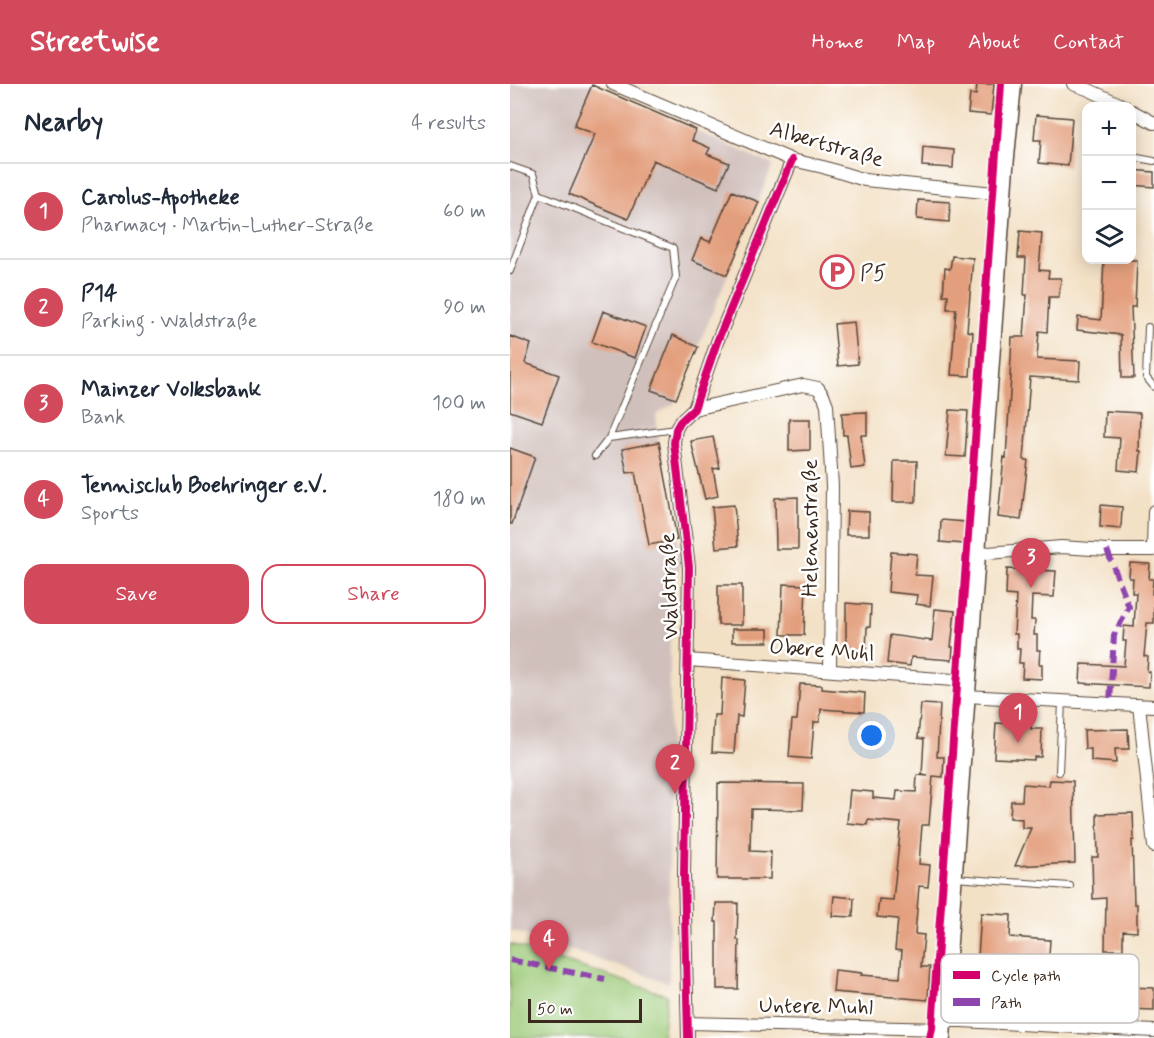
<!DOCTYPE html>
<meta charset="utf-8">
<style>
body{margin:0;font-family:Mynerve,sans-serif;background:#f2f2f3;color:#1f2937}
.controls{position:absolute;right:18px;top:18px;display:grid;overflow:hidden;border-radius:12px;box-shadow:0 3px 15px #0003}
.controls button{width:54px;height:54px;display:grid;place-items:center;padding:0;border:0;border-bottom:2px solid #e0e1e3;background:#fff;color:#1f2937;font:30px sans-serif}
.scale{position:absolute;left:18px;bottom:15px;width:114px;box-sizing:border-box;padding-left:6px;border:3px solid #3b2a1e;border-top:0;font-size:16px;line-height:21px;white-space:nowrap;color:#3b2a1e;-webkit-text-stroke:4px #fff;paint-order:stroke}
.you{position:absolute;left:362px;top:652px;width:21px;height:21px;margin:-15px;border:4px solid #fff;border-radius:50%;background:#1a73e8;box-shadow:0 0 0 9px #1a73e833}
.badge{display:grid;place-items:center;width:39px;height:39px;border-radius:50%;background:#d1495b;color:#fff;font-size:20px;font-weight:700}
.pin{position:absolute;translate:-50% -50px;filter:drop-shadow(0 2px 3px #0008)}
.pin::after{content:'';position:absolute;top:32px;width:21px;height:18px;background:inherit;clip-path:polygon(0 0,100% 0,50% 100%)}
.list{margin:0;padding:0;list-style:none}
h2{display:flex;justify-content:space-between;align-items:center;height:78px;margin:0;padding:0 24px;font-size:26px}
h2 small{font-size:20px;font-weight:400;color:#747a83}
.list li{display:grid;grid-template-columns:39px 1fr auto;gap:18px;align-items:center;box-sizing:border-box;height:96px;padding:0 24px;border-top:2px solid #e0e1e3}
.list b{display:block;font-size:22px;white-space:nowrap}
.list p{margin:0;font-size:20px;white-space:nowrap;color:#747a83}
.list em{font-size:20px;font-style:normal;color:#747a83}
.actions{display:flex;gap:12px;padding:18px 24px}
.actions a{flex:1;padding:14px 0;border:2px solid #d1495b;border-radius:18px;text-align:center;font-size:21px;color:#d1495b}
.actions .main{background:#d1495b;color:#fff}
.icon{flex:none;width:33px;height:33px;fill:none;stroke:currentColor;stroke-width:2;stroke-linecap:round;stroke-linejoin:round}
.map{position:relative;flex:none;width:644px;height:954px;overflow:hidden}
header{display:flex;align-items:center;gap:36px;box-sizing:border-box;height:84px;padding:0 30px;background:#d1495b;color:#fff}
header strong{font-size:28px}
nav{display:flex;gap:33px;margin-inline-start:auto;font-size:21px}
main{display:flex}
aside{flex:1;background:#fff}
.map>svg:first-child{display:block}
.industrial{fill:#d0c0bc}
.green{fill:#9cca78;stroke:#6c7a4b;stroke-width:1.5}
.building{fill:#e39f7d}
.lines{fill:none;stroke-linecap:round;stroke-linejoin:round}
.lane-casing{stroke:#574537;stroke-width:8}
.street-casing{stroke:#574537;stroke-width:14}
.secondary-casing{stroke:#574537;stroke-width:19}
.lane{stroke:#fff;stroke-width:6}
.street{stroke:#fff;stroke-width:12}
.secondary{stroke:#fff;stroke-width:16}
.quiet{stroke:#8e44ad;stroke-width:6;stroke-dasharray:12 6;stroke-linecap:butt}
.cycleway-casing{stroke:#fff;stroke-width:11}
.cycleway{stroke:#d6006c;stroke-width:8}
.labels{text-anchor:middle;stroke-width:5;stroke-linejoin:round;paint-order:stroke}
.street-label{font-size:22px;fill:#3b2a1e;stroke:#fff}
.poi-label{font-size:22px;fill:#3b2a1e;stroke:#fff;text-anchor:start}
.key{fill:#fff;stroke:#c4bfbc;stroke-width:1.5}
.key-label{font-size:16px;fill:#3b2a1e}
</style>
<header>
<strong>Streetwise</strong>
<nav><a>Home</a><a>Map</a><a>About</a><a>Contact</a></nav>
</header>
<main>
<aside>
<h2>Nearby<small>4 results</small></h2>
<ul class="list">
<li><span class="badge">1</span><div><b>Carolus-Apotheke</b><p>Pharmacy · Martin-Luther-Straße</p></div><em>60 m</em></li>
<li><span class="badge">2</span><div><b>P14</b><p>Parking · Waldstraße</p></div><em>90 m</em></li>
<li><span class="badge">3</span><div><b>Mainzer Volksbank</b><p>Bank</p></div><em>100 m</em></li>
<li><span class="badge">4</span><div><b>Tennisclub Boehringer e.V.</b><p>Sports</p></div><em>180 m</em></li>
</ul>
<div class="actions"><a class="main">Save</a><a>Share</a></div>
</aside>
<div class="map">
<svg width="644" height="954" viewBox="0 0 644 954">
<rect width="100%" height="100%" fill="#fff"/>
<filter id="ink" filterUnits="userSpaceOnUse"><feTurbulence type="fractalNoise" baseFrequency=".0167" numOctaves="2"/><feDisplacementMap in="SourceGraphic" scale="12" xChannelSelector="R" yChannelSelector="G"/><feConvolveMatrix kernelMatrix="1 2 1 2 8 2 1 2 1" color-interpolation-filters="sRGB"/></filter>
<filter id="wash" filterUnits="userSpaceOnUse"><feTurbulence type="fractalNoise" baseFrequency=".008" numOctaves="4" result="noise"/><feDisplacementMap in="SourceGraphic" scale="24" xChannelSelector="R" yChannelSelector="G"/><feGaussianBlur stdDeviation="1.35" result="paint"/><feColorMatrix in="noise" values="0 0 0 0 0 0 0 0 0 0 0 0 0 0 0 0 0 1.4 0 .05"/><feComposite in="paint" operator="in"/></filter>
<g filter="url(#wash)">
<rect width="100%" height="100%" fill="#f3e1c6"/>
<!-- industrial -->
<path class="industrial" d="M0,0H81L263,81L165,319L146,331L149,358L168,456L170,482L160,519L159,899L0,846Z"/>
<!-- green -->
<path class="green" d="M0,860L157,911L152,954H0Z"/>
<g id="blocks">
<!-- building -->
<path class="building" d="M467,0H484L481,31L458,29L460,10L466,11Z
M82,1L186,46L182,56L200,64L197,70L219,79L208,104L143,76L118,135L59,110L85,50L64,42Z
M526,31L562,34L558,82L529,79L531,56H524Z
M413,63L444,66L443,84L412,82Z
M621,86L644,88V103L621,101Z
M222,107L249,118L217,191L182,176L191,154L200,158Z
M408,116L440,118L439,138L407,135Z
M510,147L532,149L529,186L539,187L538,194H551L549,213H539L537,248L529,247L527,275L570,277L569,296L520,293L514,376H518L511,436L488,433L494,373L496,374L501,292H500L502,253H514L517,211H514L516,174H508Z
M442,172L463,174L457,247L463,248L460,292L441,291L446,225H437L438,211H433L435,184L440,185Z
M594,176H627L625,223H621L624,294H612L611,251L567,246L568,233L591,236Z
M93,227L136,243L125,274L82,258Z
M344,238L348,280L328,282L324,240Z
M163,251L188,263L166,315L141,306Z
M0,252L21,260L15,279L49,291L32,338L0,327Z
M440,326L458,327L455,373L436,372Z
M595,327L630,329L629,367H631L629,388L608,386L610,354L594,353Z
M357,328V351H351L355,383L341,385L337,351H333L332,329Z
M279,335H300V366L279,367Z
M203,353L210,384L203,385L208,412L195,415L181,357Z
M149,358L167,456L139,461L125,388L117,389L112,365Z
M0,364L25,373L2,440H0Z
M384,377H407L406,418H383Z
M288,413V465H266L265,414Z
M224,421L228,462L206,464L202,423Z
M591,421L612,423L611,445L590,443Z
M337,427L359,428V451H336Z
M431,436L456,438L454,460L430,458Z
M381,468L407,470L405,491L423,492L420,522L406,520L407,511L378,508Z
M620,479L640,480L639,495H643L642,510H644V539H637L634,572L638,573L637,587L640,588L639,603L570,599L571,580L614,582L616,557H613L614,542L624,543L626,509H622L623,494H619Z
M497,485L546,487L544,513L522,512L521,536H525L524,551H527V566H530L529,580H532V595L512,594L513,579H509L510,565H507V550H504L506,512L496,511Z
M273,500L296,501L294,551H271Z
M208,501H232V541H208Z
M336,519L361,521L360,543H357L356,570L336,569Z
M425,525L445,527L441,563H443L442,576L401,573L400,582L377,579L380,551L422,557Z
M222,545H258V558H222Z
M212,594L235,596L232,633L227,632L224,669L202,668L204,631H210Z
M290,600L312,601V605L355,609L354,628L311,625L310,638H304L301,675L279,673L282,636H287Z
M411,620L430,621L427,673H434L433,693L423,692L419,741H412L409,780L420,781L418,803L409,802L405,850L414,851L411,883H420L418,916L323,908L325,886L352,889L351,891L390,894L392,867L385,866L388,835L367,833L369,815L383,816L391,739L358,736L357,741L337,739L340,706L363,708V714L386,716L387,707L406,708L407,691L418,692L412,691L414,655L408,654Z
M486,639L521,641V645H532L531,673H524V676L484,674Z
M618,645L619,665H605L606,679L581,677V665H575L574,646Z
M540,696L563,697L565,779L505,782L521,744H512V735L500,734L501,717H512L513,700L539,702Z
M208,699L294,700L293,726L241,725L240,767L261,768L260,795H207Z
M623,729L624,756H622L624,820H627V848L613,847V866H595L596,814L583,815L582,773H588L587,730Z
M324,812L344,814L343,833L322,832Z
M206,819H228L227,856H229L228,905H207V838H205Z
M471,829L501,831L500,853L540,856L537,900L560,902V900L576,901V899L591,900V902L644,904V926L590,924V922H552L465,916Z"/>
</g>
</g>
<g filter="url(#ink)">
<use href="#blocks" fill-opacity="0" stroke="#574537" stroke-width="1.5"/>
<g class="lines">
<defs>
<path id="lane" d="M622,73L644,77
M0,82L23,90L29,110L163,164L166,193L99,354L85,372
M0,187L29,110
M638,243L636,293L644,303
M99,354L166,345
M549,688L552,618
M444,794L560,802"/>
<path id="street" d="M103,0L282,76L313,83L355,96L494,110
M563,0L577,5L614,22
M622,27L644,39
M184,325L293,301L308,304L314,313L317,321L322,402L320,586
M643,466L644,427
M467,467L478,469L551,463L597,466H644
M178,576L443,596
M456,612L644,622
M629,621L644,762
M433,937H451L644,947
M178,939L433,945
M178,954L174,790L179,483L164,359L166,345L170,338L184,325L207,258L282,76"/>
<path id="secondary" d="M432,954L495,83L503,0"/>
</defs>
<!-- lane casing -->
<use href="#lane" class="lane-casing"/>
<!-- street casing -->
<use href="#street" class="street-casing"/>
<!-- secondary casing -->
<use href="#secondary" class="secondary-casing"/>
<!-- lane -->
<use href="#lane" class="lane"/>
<!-- street -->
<use href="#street" class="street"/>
<!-- secondary -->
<use href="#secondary" class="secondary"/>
<!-- quiet -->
<path class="quiet" d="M597,466L619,523L604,551L600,619
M0,876L95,895"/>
<defs>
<path id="cycleway" d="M178,954L174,790L179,483L164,359L166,345L170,338L184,325L207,258L282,76
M420,954L422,944L491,0"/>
</defs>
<!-- cycleway casing -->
<use href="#cycleway" class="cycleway-casing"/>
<!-- cycleway -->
<use href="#cycleway" class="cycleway"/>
</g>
</g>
<!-- icons -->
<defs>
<symbol id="parking-ring" viewBox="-11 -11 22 22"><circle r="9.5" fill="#fff" stroke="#d1495b" stroke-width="1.5"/><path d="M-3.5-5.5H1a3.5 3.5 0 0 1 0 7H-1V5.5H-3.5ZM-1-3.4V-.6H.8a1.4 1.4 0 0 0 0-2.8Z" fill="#d1495b"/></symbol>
</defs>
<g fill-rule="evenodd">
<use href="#parking-ring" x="308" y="169" width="38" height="38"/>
</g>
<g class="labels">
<!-- street labels -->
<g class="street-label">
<text transform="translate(317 59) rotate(16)" y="8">Albertstraße</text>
<text transform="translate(299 444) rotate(-90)" y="8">Helenenstraße</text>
<text transform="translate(158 502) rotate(-92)" y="8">Waldstraße</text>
<text transform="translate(312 565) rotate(4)" y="8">Obere Muhl</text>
<text transform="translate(306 921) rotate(1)" y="8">Untere Muhl</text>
</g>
<!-- poi labels -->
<g class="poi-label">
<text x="350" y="196">P5</text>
</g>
</g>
<!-- legend -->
<rect x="431" y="870" width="198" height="69" rx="9" class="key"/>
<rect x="443" y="887" width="27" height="8" fill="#d6006c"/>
<rect x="443" y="914" width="27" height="8" fill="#8e44ad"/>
<g class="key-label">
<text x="481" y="897">Cycle path</text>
<text x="481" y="924">Path</text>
</g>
</svg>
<div class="controls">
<button>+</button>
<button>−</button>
<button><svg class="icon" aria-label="layers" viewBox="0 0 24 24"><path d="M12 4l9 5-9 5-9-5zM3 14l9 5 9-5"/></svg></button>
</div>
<div class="scale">50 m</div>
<div class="you"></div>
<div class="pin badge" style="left:508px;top:659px">1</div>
<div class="pin badge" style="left:165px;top:710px">2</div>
<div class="pin badge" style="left:521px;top:504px">3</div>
<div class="pin badge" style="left:39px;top:886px">4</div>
</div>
</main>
